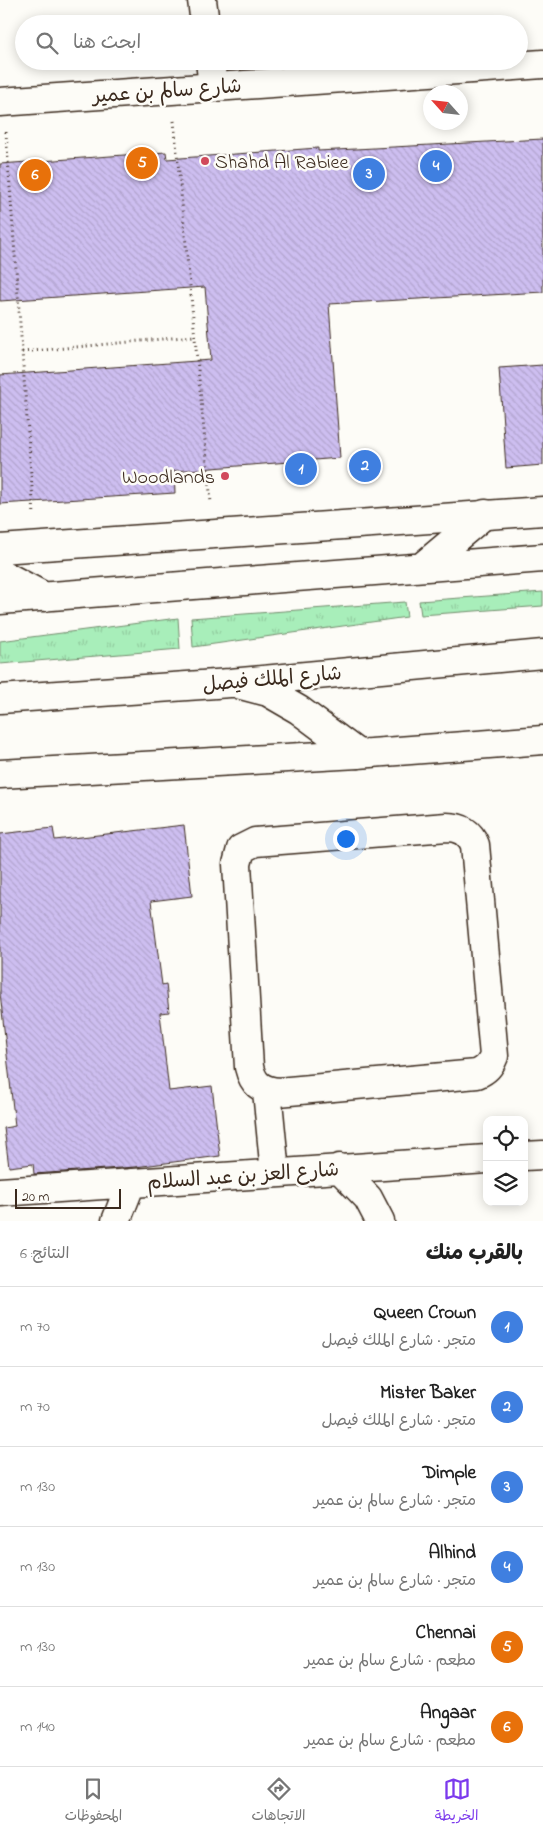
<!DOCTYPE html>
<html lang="ar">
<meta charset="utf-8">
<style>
body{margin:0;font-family:"Indie Flower","Playpen Sans Arabic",sans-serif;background:#f6f6f6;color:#222;direction:rtl}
.controls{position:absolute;right:15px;bottom:15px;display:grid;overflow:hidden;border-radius:10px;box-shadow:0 2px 12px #0003}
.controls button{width:45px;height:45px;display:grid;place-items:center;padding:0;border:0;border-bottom:1px solid #e0e0e0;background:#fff;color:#222;font:25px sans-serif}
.compass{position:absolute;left:423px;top:85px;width:45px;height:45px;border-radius:50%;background:#fff;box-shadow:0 2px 12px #0003;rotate:297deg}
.scale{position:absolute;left:15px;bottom:12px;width:106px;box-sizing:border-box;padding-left:5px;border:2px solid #3b2a1e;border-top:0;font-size:14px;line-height:18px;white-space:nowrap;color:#3b2a1e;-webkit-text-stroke:4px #fdfcf7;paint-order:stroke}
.you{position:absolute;left:345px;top:838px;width:18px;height:18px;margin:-12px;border:4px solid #fff;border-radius:50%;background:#1a73e8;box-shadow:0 0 0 8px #1a73e833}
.badge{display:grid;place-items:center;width:32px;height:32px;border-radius:50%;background:#7c3aed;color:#fff;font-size:16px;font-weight:700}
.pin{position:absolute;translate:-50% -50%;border:2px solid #fff;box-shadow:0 1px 5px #0006}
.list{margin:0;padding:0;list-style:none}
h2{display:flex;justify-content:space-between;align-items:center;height:65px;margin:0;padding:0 20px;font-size:21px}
h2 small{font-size:16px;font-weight:400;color:#767676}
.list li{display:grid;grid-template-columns:32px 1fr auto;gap:15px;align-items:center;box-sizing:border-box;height:80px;padding:0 20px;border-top:1px solid #e0e0e0}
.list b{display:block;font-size:19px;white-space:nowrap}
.list p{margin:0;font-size:16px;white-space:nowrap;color:#767676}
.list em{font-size:16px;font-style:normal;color:#767676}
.icon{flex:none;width:28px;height:28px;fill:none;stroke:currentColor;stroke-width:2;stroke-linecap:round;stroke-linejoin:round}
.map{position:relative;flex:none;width:543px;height:1221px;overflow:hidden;direction:ltr}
.search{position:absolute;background:#fff;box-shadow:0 2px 12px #0003;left:15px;right:15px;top:15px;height:55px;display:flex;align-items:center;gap:12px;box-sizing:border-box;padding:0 18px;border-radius:28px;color:#767676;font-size:19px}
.sheet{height:545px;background:#fff}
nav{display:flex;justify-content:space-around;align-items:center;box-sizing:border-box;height:70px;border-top:1px solid #e0e0e0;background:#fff;font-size:14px;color:#767676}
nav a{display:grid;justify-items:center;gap:2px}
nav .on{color:#7c3aed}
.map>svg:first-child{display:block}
.grass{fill:url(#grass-tufts);stroke:#728c6c}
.building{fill:url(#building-back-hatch);stroke:#3b2a1e}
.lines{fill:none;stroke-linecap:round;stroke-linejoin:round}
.minor-casing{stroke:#3b2a1e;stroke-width:31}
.major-casing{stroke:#3b2a1e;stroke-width:31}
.path{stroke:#3b2a1e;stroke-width:3;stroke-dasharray:1 4;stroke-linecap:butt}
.minor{stroke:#fdfcf7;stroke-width:28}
.major{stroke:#fdfcf7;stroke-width:28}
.poi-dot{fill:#d1495b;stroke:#fdfcf7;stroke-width:2}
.labels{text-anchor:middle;stroke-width:5;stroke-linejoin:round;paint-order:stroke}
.street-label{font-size:20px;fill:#3b2a1e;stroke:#fdfcf7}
.poi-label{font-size:20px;fill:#3b2a1e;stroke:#fdfcf7;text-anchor:start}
</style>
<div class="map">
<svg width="543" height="1221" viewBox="0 0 543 1221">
<defs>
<pattern id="grass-tufts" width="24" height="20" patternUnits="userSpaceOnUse" patternTransform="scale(1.25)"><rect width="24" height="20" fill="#a8eeba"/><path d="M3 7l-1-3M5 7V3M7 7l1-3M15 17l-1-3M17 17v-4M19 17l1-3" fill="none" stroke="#92cc9f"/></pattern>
<pattern id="building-back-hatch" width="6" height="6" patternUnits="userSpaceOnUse" patternTransform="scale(1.25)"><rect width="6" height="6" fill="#cdbef0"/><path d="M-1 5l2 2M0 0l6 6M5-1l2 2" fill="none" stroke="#b1a3cd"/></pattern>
</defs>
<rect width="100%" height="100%" fill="#fdfcf7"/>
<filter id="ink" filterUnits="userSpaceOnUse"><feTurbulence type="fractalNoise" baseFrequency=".02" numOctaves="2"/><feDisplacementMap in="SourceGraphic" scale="10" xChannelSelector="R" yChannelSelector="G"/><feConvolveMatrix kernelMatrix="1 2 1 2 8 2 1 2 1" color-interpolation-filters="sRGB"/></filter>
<g filter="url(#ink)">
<!-- grass -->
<path class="grass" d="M543,592V606L421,615L419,601Z
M405,602L407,617L193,647L191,618Z
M178,618L180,649L0,664V641Z"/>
<!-- building -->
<path class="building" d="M543,139V292L329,304L340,458L174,471L175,493L0,504V375L211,360L205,287L0,301V164L166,152L167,159L318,148V151Z
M543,365V465L506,468L499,368Z
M184,825L192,896L151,901L162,985L166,984L169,1012L160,1013L169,1091L212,1086L220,1156L135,1167L34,1174L33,1164L9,1167L4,1128L15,1126L0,993V834L53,828L55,840Z"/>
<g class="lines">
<defs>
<path id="minor" d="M202,0L205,24
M210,61L213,87
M0,102L543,64
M0,549L543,511
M0,774L358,754L543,740
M447,827C460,827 470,832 475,845L494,1056C490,1066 486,1070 477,1074L278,1092C261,1090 253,1084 249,1067L237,864L241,849L255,842Z
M267,1091L275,1173
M524,1156L543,1155
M339,1168L368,1198L380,1221
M0,1192L487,1159
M116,1221L131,1183"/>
<path id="major" d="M423,566L485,514
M0,573L45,597
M0,600L543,558
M241,685L268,692L299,710L358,754
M0,699L230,683L543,654"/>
</defs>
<!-- minor casing -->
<use href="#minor" class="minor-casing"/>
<!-- major casing -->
<use href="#major" class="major-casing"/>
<!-- path -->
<path class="path" d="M174,121L211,503
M6,132L34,515
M22,352L194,336"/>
<!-- minor -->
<use href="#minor" class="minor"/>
<!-- major -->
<use href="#major" class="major"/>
</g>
</g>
<!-- markers -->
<g class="poi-dot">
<circle cx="205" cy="161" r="5"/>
<circle cx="225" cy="476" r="5"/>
</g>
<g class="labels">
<!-- street labels -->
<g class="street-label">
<text transform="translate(167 90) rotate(-4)" y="7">شارع سالم بن عمير</text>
<text transform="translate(272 678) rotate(-5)" y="7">شارع الملك فيصل</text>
<text transform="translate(243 1175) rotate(-4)" y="7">شارع العز بن عبد السلام</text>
</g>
<!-- poi labels -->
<g class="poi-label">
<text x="215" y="168">Shahd Al Rabiee</text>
<text x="215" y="483" text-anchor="end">Woodlands</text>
</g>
</g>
</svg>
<div class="controls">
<button><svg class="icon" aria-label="locate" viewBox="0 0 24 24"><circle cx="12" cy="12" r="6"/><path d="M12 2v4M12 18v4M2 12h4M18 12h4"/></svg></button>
<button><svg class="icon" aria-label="layers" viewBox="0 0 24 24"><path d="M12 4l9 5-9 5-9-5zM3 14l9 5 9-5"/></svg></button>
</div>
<svg class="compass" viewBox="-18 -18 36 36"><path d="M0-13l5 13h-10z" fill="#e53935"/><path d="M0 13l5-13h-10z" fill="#767676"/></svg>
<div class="scale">20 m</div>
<div class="you"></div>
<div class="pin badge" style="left:301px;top:469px;background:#3f7fe0">1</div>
<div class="pin badge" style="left:365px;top:466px;background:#3f7fe0">2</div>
<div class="pin badge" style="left:369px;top:174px;background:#3f7fe0">3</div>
<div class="pin badge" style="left:436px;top:166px;background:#3f7fe0">4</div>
<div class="pin badge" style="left:142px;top:163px;background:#e8710a">5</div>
<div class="pin badge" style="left:35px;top:175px;background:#e8710a">6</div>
<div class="search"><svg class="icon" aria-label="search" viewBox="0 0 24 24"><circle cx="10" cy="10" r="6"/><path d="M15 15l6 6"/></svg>ابحث هنا</div>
</div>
<section class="sheet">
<h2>بالقرب منك<small>النتائج: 6</small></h2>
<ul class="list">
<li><span class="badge" style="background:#3f7fe0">1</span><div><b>Queen Crown</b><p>متجر · شارع الملك فيصل</p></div><em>70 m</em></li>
<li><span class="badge" style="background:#3f7fe0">2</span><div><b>Mister Baker</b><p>متجر · شارع الملك فيصل</p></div><em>70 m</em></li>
<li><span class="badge" style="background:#3f7fe0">3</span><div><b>Dimple</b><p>متجر · شارع سالم بن عمير</p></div><em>130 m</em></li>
<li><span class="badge" style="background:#3f7fe0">4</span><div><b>Alhind</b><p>متجر · شارع سالم بن عمير</p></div><em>130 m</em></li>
<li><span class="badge" style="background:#e8710a">5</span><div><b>Chennai</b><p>مطعم · شارع سالم بن عمير</p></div><em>130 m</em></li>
<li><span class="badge" style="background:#e8710a">6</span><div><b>Angaar</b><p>مطعم · شارع سالم بن عمير</p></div><em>140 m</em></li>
</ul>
</section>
<nav>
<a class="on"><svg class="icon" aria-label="map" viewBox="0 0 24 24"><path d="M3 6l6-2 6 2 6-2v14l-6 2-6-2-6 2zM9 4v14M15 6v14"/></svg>الخريطة</a>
<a><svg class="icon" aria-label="directions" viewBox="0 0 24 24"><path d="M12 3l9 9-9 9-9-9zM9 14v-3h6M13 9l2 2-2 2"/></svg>الاتجاهات</a>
<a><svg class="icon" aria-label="saved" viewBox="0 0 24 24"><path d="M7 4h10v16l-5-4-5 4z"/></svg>المحفوظات</a>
</nav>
